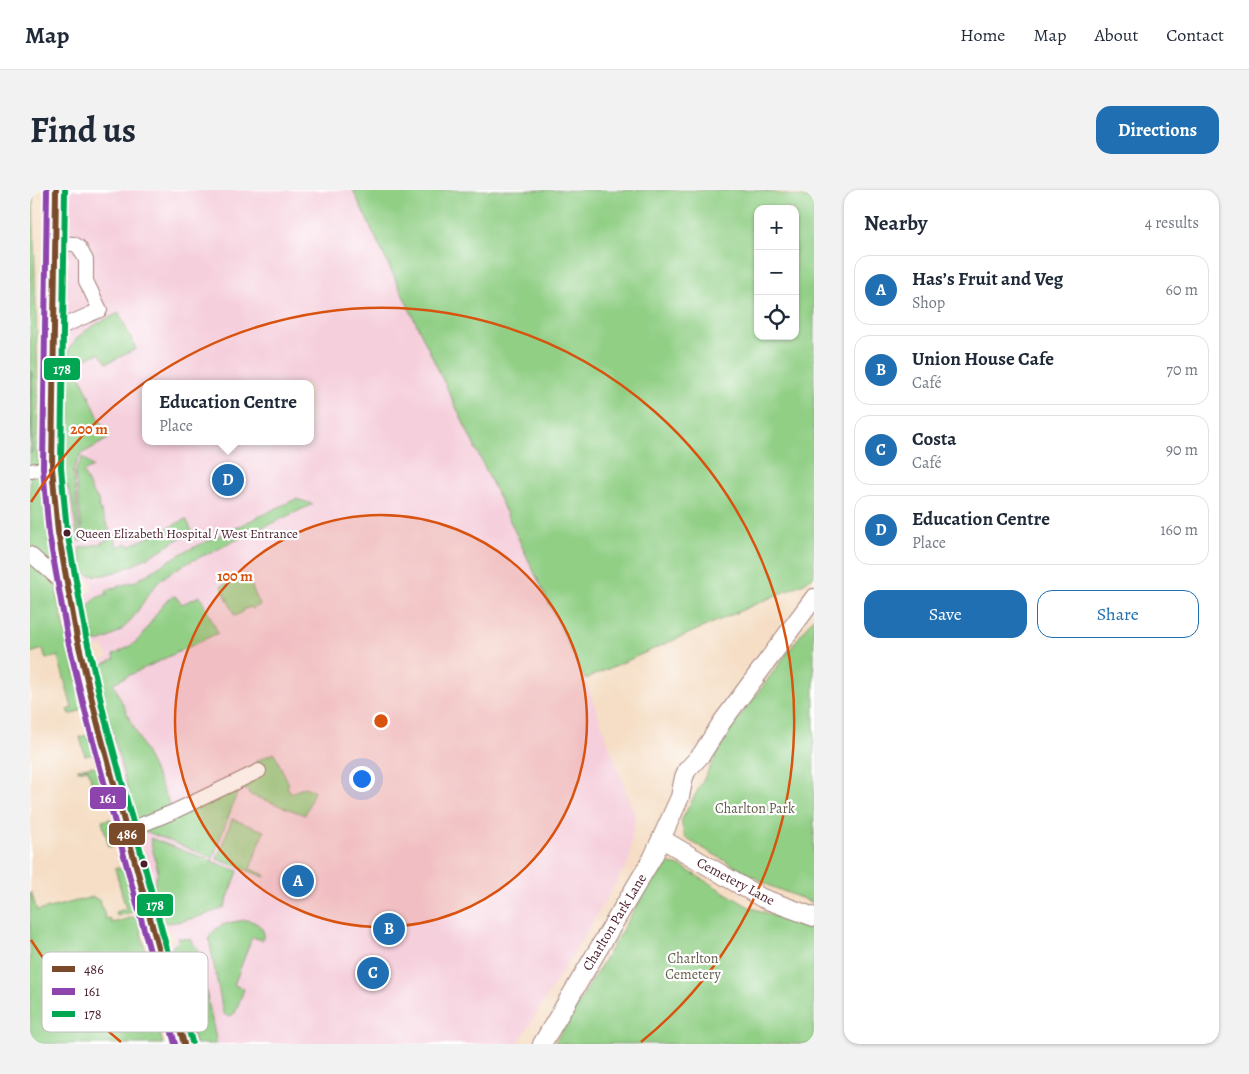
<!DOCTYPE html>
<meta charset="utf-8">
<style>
body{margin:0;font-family:Alegreya,serif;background:#f2f2f3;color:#1f2937}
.controls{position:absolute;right:15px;top:15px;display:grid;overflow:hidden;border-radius:10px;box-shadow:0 1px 4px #0004}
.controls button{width:45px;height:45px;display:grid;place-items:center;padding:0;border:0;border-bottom:1px solid #e0e1e3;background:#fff;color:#1f2937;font:25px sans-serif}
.you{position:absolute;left:331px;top:588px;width:18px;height:18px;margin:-12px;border:4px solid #fff;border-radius:50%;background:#1a73e8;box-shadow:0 0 0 8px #1a73e833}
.badge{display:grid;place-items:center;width:32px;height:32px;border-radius:50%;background:#1f6fb2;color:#fff;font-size:16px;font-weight:700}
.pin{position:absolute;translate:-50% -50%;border:2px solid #fff;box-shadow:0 1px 5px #0006}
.popup{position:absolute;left:112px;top:190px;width:172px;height:65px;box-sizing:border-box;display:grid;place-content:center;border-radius:10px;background:#fff;filter:drop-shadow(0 1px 4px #0005);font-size:16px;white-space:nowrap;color:#747a83}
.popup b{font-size:19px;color:#1f2937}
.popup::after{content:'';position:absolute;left:50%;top:100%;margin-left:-10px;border:10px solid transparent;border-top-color:#fff}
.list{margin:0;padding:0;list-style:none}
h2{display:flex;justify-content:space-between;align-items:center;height:65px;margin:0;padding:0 20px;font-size:21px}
h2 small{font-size:16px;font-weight:400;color:#747a83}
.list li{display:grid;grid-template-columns:32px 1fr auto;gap:15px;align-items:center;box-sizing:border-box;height:70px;margin:0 10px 10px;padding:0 10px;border:1px solid #e0e1e3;border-radius:15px}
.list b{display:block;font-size:19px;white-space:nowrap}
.list p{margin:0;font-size:16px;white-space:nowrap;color:#747a83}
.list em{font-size:16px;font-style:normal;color:#747a83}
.actions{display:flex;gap:10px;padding:15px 20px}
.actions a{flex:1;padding:11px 0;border:1px solid #1f6fb2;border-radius:15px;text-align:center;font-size:18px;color:#1f6fb2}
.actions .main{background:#1f6fb2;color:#fff}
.icon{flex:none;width:28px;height:28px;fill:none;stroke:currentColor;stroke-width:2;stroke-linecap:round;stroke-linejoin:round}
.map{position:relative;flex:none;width:784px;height:854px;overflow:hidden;border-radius:15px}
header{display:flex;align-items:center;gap:30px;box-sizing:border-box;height:70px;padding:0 25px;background:#fff;border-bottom:1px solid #e0e1e3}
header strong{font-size:24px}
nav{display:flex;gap:28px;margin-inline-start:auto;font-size:18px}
.intro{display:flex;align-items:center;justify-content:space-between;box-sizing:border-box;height:120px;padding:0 30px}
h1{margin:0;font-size:35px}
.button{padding:12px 22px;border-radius:15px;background:#1f6fb2;color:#fff;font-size:18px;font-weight:700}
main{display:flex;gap:30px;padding:0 30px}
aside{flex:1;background:#fff;border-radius:15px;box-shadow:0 1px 4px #0004}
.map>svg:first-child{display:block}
.built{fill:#f5cfdc;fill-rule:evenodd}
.green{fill:#91cf85;stroke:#6e7758;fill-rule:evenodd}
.forest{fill:#74b272;stroke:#5f684e}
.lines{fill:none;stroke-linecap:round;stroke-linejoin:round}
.minor-casing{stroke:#a07e78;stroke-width:16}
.tertiary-casing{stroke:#a07e78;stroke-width:20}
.minor{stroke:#fff;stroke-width:14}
.tertiary{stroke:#fff;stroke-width:18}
.bus-1-casing{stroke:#fff;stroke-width:10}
.bus-2-casing{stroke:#fff;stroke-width:10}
.bus-3-casing{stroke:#fff;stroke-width:10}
.bus-1{stroke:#7a4b2a;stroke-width:6}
.bus-2{stroke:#8e44ad;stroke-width:6}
.bus-3{stroke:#00a651;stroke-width:6}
.ring{fill:none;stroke:#d8530f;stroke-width:2.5}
.bus-dot{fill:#4a1f2b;stroke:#fff;stroke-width:2}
.labels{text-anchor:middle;stroke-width:4.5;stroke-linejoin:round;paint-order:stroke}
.bus-label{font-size:13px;fill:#4a1f2b;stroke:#fff;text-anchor:start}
.park-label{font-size:14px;fill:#635d4a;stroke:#fff}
.street-label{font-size:14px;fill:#4a1f2b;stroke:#fff}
.key{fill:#fff;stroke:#c9bcbf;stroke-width:1}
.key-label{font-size:14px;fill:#4a1f2b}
.centre{fill:#d8530f;stroke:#fff;stroke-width:2.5}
.ring-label{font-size:15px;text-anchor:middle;font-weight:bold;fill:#d8530f;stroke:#fff;stroke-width:4.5;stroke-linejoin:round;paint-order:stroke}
.line-badge{stroke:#fff;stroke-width:2}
.badge-label{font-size:14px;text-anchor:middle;font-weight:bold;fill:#fff}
</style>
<header>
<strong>Map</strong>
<nav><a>Home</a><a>Map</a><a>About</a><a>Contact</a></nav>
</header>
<div class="intro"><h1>Find us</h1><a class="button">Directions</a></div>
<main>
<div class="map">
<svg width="784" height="854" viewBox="0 0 784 854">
<rect width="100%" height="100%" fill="#fff"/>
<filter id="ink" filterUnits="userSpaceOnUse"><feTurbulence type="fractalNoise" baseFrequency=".02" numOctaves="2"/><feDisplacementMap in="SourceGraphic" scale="10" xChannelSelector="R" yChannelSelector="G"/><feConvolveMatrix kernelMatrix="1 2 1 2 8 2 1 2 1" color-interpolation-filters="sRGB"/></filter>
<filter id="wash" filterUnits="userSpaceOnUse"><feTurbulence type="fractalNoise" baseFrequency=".0096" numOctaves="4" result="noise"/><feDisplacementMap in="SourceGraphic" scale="20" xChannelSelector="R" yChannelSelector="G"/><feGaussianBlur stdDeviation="1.12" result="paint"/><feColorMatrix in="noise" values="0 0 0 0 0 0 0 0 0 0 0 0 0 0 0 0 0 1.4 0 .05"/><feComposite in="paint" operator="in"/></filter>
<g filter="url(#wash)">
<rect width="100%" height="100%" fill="#f5dec5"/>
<!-- built -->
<path class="built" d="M36,0H323L555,489L605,626L599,672L488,854H161L136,761L138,756L144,749L140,738L135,737L127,731L121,710V688L114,661L105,647L100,631L62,484L64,475L78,467L73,456L63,458L58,456L54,451L48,417L54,406L62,401L60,390L52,388L43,382L38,372L41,358L35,307L29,290ZM116,194H280V251H116Z"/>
<!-- green -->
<path class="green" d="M0,0H3L8,206L7,263L28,411L53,515L50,520L43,524H39L37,520L42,518L28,466L16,469L13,459L0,463Z
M323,0H727L784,9V386L774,393L555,489ZM728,19H765V146H728Z
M89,123L106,159L77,173L69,163L45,174L78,249L51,264L43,281L51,351H48L41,306L33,287L38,161C48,141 70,132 89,123Z
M53,267L63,277L53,282L64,306H66L70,314L68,315L80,341L69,346L55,350L52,341L45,282Z
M266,309L283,314C251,329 218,344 186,360C168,368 148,376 133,388C109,409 107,436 76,449C69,452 66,453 59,451L52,423L66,408L77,404L76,400L106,391L150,364Z
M156,329L162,341C136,355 82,396 53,383L49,358L69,354L87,345L84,348L88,357L97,353L99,356L123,345V343L131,339L132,341Z
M216,384L230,415L222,419L220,417L213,420V422L205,426L191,396Z
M145,406L152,414L170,406L188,443L83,493L142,619L106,631L66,481L71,475L85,469L83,465C91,461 100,457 107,451C118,441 132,408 145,406Z
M784,427V713L740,696L655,648L651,631L701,539Z
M58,545L62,547L65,562L63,564L55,566L50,547Z
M244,563L259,594L257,596L261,603L275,597L284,601L275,625L218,604L219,601L209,598L183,668L112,640L232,582L226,571Z
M63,576L69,579L77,608L67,612L58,579L48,581V579Z
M80,629L83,631L89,652L88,655L79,657L72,631Z
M202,629L234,641L220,679L235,685V687L187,669Z
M120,648L208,681L194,718C184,722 143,736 135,732C129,728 128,721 126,715C123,703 123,692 128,682Z
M639,674L646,675L652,677L719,717L784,740V854H524L627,682L632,677Z
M85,678H89L95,682L106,721L87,726L86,722L96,719Z
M1,702L7,721L63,707L70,711L76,729L80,728L82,733L107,726L115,759L110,771L133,854H0V703Z
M216,730C224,731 232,735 234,744L232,750L222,747L204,795L214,799L205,823L199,827L194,824L193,822L179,749C184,734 202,732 216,730Z
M148,748L160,749L167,758L187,854H165L141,765L143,756L149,751Z"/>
<!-- forest -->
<path class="forest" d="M0,180L2,182L3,262L0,263Z"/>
</g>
<g filter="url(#ink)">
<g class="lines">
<defs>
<path id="minor" d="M26,0L22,278L28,342L47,448L67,531L154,854
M24,140L70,120L56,91V70L49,57L44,54L25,53
M0,281L22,278
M0,364L26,387L35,385
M96,641L143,622L229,581"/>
<path id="tertiary" d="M632,649L732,708L784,727
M512,854L623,667L650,607L654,587L657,580L671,565L692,532L784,408"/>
</defs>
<!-- minor casing -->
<use href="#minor" class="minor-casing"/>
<!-- tertiary casing -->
<use href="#tertiary" class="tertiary-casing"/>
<!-- minor -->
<use href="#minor" class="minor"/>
<!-- tertiary -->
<use href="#tertiary" class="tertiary"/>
<defs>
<path id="bus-1" d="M26,0L22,278L28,342L47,448L67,531L154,854"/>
<path id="bus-2" d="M17,0L13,278L19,344L38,450L58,533L145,854"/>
<path id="bus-3" d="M35,0L31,278L37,341L56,446L75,529L162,852"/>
</defs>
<!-- bus-1 casing -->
<use href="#bus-1" class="bus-1-casing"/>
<!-- bus-2 casing -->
<use href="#bus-2" class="bus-2-casing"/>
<!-- bus-3 casing -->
<use href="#bus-3" class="bus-3-casing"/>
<!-- bus-1 -->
<use href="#bus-1" class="bus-1"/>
<!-- bus-2 -->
<use href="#bus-2" class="bus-2"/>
<!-- bus-3 -->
<use href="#bus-3" class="bus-3"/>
</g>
</g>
<!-- distance rings -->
<circle cx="351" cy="531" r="206" fill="#d8530f" fill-opacity=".12"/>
<g class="ring">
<circle cx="351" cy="531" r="206"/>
<path d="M91 852A413 413 0 0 1 1 750M1 312A413 413 0 1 1 611 852"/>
</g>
<!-- markers -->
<g class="bus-dot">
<circle cx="37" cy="343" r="4.5"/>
<circle cx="114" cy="674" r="4.5"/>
</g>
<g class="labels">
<!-- bus labels -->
<g class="bus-label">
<text x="46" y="348">Queen Elizabeth Hospital / West Entrance</text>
</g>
<!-- park labels -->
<g class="park-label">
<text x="725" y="623">Charlton Park</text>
<text x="663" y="773">Charlton<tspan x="663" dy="16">Cemetery</tspan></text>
</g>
<!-- street labels -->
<g class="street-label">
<text transform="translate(706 691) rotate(28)" y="5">Cemetery Lane</text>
<text transform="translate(584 732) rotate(-59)" y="5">Charlton Park Lane</text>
</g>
</g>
<!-- legend -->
<rect x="12" y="762" width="166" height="80" rx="8" class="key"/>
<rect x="22" y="776" width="23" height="6" fill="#7a4b2a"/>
<rect x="22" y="798" width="23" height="7" fill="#8e44ad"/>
<rect x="22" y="821" width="23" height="6" fill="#00a651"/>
<g class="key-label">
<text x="54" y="784">486</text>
<text x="54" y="806">161</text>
<text x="54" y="829">178</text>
</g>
<circle cx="351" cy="531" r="8" class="centre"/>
<g class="ring-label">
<text x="59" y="244">200 m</text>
<text x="205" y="391">100 m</text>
</g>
<g class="line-badge">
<rect x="13" y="167" width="38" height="24" rx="5" fill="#00a651"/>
<rect x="59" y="596" width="38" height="24" rx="5" fill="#8e44ad"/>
<rect x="78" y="632" width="38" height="24" rx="5" fill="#7a4b2a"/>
<rect x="106" y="703" width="38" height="24" rx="5" fill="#00a651"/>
</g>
<g class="badge-label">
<text x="32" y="184">178</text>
<text x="78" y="613">161</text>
<text x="97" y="649">486</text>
<text x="125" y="720">178</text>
</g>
</svg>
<div class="controls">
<button>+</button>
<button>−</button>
<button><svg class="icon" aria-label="locate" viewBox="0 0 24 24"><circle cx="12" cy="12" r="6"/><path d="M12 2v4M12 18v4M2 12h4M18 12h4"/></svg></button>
</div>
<div class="you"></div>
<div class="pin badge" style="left:268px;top:691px">A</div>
<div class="pin badge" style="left:359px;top:739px">B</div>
<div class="pin badge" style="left:343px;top:783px">C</div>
<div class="pin badge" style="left:198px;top:290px">D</div>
<div class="popup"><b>Education Centre</b>Place</div>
</div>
<aside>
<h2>Nearby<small>4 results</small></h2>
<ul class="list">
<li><span class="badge">A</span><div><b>Has’s Fruit and Veg</b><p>Shop</p></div><em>60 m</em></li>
<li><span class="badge">B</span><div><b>Union House Cafe</b><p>Café</p></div><em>70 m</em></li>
<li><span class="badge">C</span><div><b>Costa</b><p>Café</p></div><em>90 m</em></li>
<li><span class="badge">D</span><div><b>Education Centre</b><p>Place</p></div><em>160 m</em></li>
</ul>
<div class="actions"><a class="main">Save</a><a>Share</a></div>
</aside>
</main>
